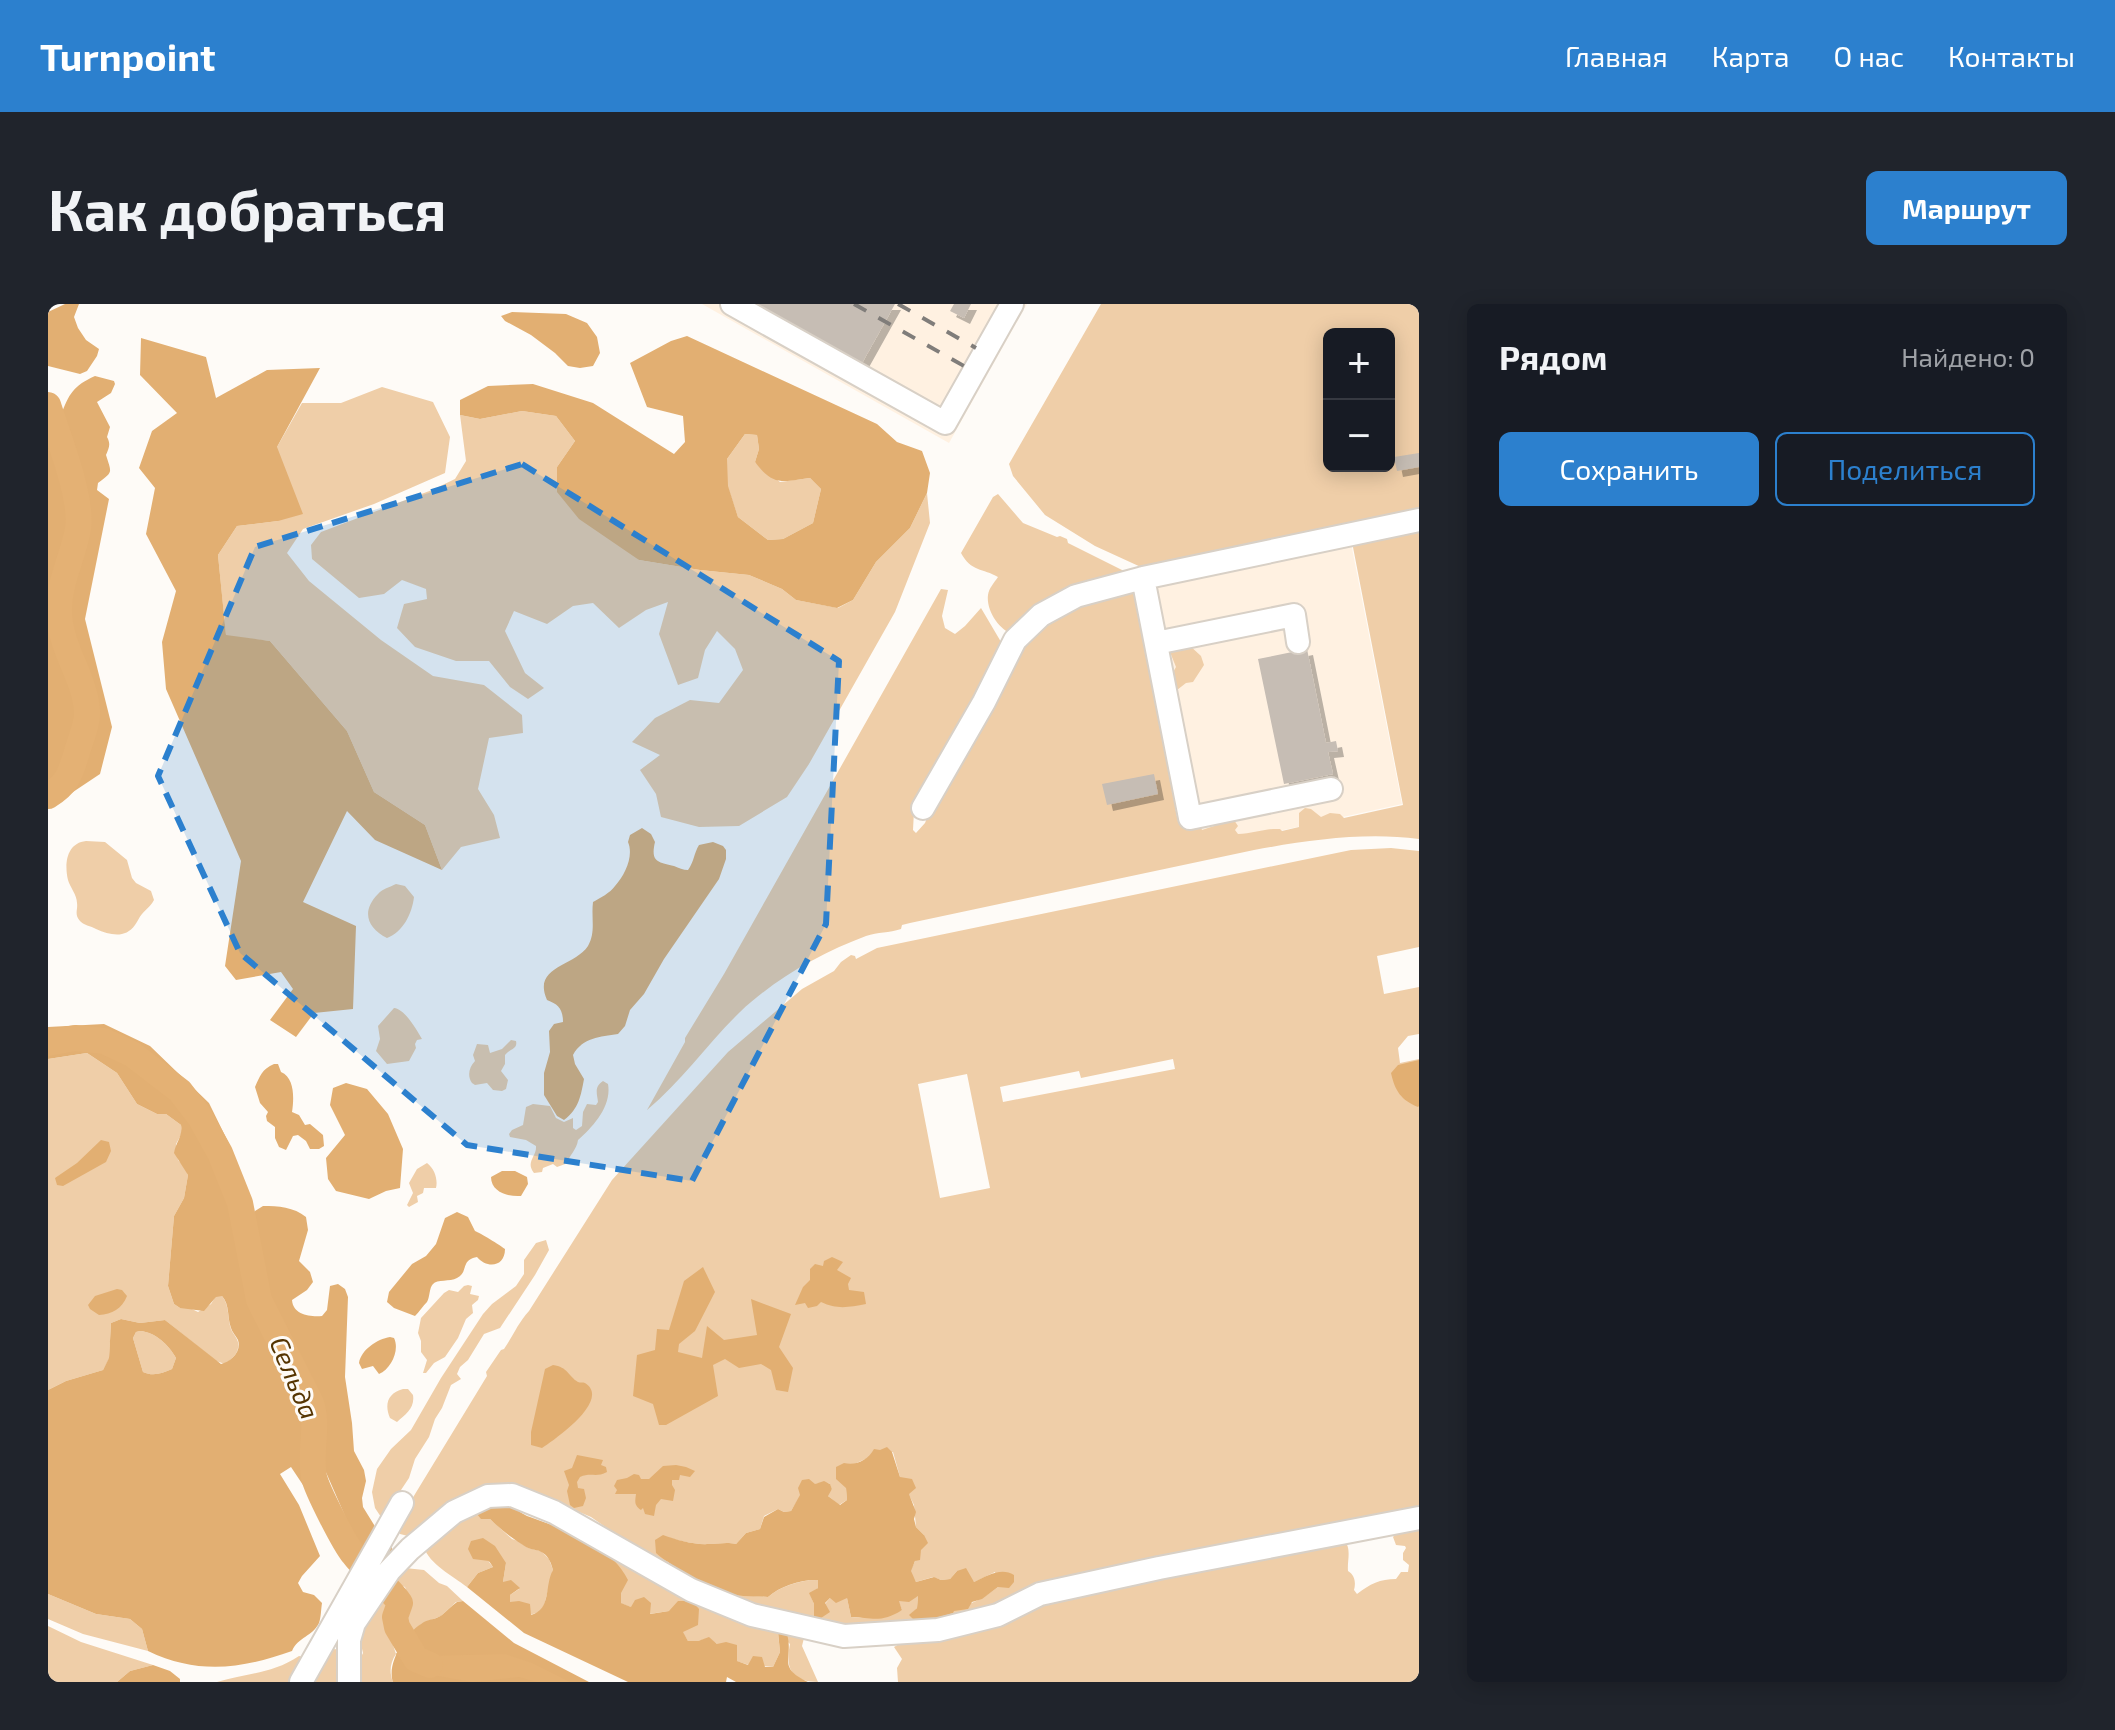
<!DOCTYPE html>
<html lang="ru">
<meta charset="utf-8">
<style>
body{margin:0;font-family:"Exo 2",sans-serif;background:#20242c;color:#f1f3f6}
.controls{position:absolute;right:24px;top:24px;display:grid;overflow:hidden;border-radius:12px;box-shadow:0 4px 20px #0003}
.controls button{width:72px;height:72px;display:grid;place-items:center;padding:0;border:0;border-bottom:2px solid #363941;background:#171b24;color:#f1f3f6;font:40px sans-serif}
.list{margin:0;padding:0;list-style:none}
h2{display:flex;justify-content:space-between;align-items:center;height:104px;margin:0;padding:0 32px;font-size:34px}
h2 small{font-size:26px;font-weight:400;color:#9ea1a6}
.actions{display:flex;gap:16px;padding:24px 32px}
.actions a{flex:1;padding:18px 0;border:2px solid #2c80ce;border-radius:12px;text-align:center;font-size:28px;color:#2c80ce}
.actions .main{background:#2c80ce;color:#fff}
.map{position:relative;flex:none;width:1371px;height:1378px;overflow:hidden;border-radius:12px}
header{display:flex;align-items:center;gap:48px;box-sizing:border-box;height:112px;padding:0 40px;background:#2c80ce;color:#fff}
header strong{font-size:38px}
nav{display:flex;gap:44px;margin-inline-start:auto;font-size:28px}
.intro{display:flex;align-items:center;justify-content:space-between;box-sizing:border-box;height:192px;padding:0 48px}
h1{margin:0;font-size:56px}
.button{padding:20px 36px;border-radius:12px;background:#2c80ce;color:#fff;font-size:28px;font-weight:700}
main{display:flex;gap:48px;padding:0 48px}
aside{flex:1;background:#171b24;border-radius:12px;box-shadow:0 4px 20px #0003}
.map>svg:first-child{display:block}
.built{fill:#fff1e1}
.green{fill:#efcea8;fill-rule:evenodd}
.forest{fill:#e2af72;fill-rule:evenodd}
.water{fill:#e4b174}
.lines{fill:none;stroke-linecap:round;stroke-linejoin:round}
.river{stroke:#e4b174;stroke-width:26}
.building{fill:#c6bdb4;filter:url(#shadow)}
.minor-casing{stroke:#d8d0c6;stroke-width:26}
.minor{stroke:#fff;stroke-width:22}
.rail{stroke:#807d7a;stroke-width:4;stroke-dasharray:14 14;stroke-linecap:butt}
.marked{fill:#2c80ce;fill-opacity:0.2;stroke:#2c80ce;stroke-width:6;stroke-dasharray:16 10;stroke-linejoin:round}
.labels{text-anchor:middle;stroke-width:6;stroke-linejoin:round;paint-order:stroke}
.water-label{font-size:26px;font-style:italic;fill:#563502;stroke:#fefbf7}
</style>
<header>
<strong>Turnpoint</strong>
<nav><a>Главная</a><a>Карта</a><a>О нас</a><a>Контакты</a></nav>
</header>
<div class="intro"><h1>Как добраться</h1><a class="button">Маршрут</a></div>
<main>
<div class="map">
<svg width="1371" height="1378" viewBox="0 0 1371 1378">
<defs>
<filter id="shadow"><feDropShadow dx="6" dy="6" stdDeviation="0" flood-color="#0004"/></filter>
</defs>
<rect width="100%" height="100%" fill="#fefbf7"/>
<!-- built -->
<path class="built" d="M654,0H979L901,139Z
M1303,239L1354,500L1136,548L1091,295L1105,292L1110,281Z"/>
<!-- green -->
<path class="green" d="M1053,0H1371V207L1095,264L1047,242L997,211L965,172L961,160ZM1281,30H1341V162H1281Z
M334,83L385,98L402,133L397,169L326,200L255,225L239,249L261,277L333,336L385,372L436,381L474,411L475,429L441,434L430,485L446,511L452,534L413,543L394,566L377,521L326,488L299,427L222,337L178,332L170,251L189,222L230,217L229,143L254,99H293Z
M474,107L508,112L527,137L509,163L591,256L652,266L701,271L734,285L748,296L790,304L805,296L828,258L862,224L879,189L882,219L847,308L761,460L739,493L691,522L651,523L613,513L608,490L592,466L612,451L584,438L607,414L642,396L671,399L695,366L687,345L669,327L657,346L650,374L630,381L611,330L620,298L598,306L571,324L545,299L525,302L499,320L466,307L457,327L477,369L496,384L480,395L462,383L441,357H408L367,343L349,324L356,300L379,295L378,285L354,276L336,290L311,294L264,255L263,241L273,228L384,186L407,175L418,157L412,111L432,115Z
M697,130L709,131L711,145L707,158L732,178L762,174L773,185L765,219L735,235L720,236L690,213L679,181V155Z
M950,190L975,219L1009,233L1012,232L1019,235L1020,239L1084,271L965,330C951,326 938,306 940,291C941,284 946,279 950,273C935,264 923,268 913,249L945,193Z
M1371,224V535C1316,528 1261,536 1206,546L862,619L854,621L853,625C841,629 830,628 818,632C772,649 727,675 692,708C660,739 634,777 599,806L637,738V734L676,670L893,285L900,286L894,312L897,324L907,330L917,322L933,304L956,343L866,507L865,526L868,529L877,519L885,499L961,360L1000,313L1086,280L1101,362L1106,365L1103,375L1119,458L1126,462L1128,472L1123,478L1125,491L1130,492L1131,499L1127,503L1130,517L1152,520L1154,526L1166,522L1175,515L1186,516L1190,522L1187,526L1190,530C1205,530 1217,524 1232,525L1234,527L1251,523V509L1257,504L1263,505L1273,513L1282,509L1292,510L1296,514L1355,501L1304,238Z
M1140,340L1153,352L1156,361L1145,378L1138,379L1129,386L1122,384L1119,379L1128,363L1120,343Z
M38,537L57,538L79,556L84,574L88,579L103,587L106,596C102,603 98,605 94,610C91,613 90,617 87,621C77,635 62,631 48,625C43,622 35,621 32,617C26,610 30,606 29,599C29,591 22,583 20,576C16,559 19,539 38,537Z
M1343,544L1371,547V643L1329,652L1336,690L1371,683V730L1360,732L1350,744L1352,759L1371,755V1204L963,1295L879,1318L819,1321L764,1317L703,1303L592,1247L543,1213L477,1185L364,1233L352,1230L346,1223L335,1216L327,1204L324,1188L329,1165L343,1145L363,1126L393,1074L435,1010L444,1000L468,982L476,970V956L488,939L498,936L501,946L487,971L452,1024L436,1030L420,1056L412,1063L409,1070L413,1075L403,1081L394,1104L387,1115L381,1133L367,1155L361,1174L353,1186L360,1197L364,1195L439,1072L438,1068L453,1046L456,1045C465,1032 470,1019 481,1007L564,876L680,748L754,685L786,667L793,658L803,651L807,652L808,655L829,644L1303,546ZM1125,755L1127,765L955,798L952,783L1031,767L1033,774ZM919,770L942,884L892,894L870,780ZM845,1148L852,1173L866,1201L868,1223L876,1231L873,1246L862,1267L868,1278L885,1273L893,1276L902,1275L909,1267L926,1278L947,1268L950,1283C920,1306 898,1308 862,1311L869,1304L870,1292L850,1296L854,1306L812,1314L803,1313L799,1294H782L767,1312L766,1300L762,1290L770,1284L771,1276C755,1275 732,1282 720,1293L691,1291L675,1287L619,1258L615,1232C629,1236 646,1241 661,1240C671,1240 678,1238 688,1240L698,1229L712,1225L716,1212L730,1205L736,1208L743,1207C752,1192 763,1175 781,1179L784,1185L779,1191L791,1201L799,1196L798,1183L804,1161L822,1153Z
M348,580L357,582L366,593C364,610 355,628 339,634C319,624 313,607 330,590C334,585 342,583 348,580Z
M346,704C357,705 368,725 374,735L369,736L367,740L368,744L361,757L339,760L328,747L332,735L330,722Z
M463,736L468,737C470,745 462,745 457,751V760L453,767L460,776L458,785L454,787L445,786L439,779L427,781L424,779C419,772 421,763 427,757L425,751L429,740L440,741L442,749L454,745Z
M39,749L69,769L89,800L109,810H118L133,821L134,829L128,840L130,856L137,863L140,871L136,894L126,912L120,982L126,1000L132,1004H142L150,1008L163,1000L168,992H174C182,1002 179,1014 183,1025C186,1032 192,1036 190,1044C189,1051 182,1056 177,1060L168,1057L117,1016L92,1019L73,1015L63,1019L61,1055L55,1066L18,1077L0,1086V755Z
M555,777L560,780C564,802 545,823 530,836C529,846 520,852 520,859L509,863L505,860L495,864L494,868L486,869C477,858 489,852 488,842L478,836L462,833L461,830L464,826L475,821L478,803L485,800L502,802L508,814L516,818L525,814V824L528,826L534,822L535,808L539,800L548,801L550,798C549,789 546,783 555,777Z
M379,859C387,865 390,876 388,884H376L375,889L369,892L370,898L361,903L359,901L365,889L361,879L369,865Z
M420,981L424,982L422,990L431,992L430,996L424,1001L425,1009L418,1015L410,1034L397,1053L386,1059L378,1069H375L379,1056L373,1048V1037L370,1029L373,1014L396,989L401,986L410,988L416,982Z
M92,1027C107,1028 121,1041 128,1054L124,1065C114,1069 106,1073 95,1068L85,1034L88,1028Z
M355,1085H360L365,1091C367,1104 358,1110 349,1118L342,1114C336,1100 340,1089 355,1085Z
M423,1204L442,1215L464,1235L470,1237L480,1244L493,1247L501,1255L505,1266L496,1302L491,1308L482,1311L462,1298V1291L471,1285L455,1278L458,1259L441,1258L445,1263L430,1269L419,1283C405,1272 381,1260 376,1243Z
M1371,1220V1378H850L849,1364L854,1355L846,1343L865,1332L989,1299L1296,1236C1304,1245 1299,1256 1300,1267C1307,1271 1308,1279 1306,1286L1309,1290C1322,1280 1332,1275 1348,1275L1353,1268H1360L1361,1261L1355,1256V1249L1358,1244L1357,1242L1348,1241L1345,1233L1349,1228Z
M559,1249L756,1334L754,1342L770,1378C743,1378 737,1364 742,1340L730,1329L732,1348L725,1363L701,1361L688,1357V1341L669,1340L661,1334L650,1337H640L621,1307L601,1310L572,1299L573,1289Z
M357,1264L376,1266L391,1279L399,1282L415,1297L408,1298L393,1312L373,1320L363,1330L356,1315L363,1298L357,1283L346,1279Z
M0,1290L48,1310L82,1315L94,1325L100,1347L35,1330L0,1315Z
M335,1292L338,1295V1320L348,1350C342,1359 341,1368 345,1378H308V1363L315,1349L310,1328Z
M0,1322L33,1338L105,1361L82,1367L69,1378H0Z
M287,1345L295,1348L298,1378H169C199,1369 224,1370 251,1352L260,1354Z"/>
<!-- forest -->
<path class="forest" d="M17,0H31L26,13L30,24L38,36L51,45L49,52L39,67L32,70L0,62V8Z
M464,8L518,10L539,19L549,33L552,49L545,62L532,64L520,62L507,49L483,31L457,17L453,12Z
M639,32L829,120L849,138L874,147L882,169L879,189L862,224L828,258L805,296L789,304L748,296L734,285L701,271L652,266L591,256L531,215L509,188V163L527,137L508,112L474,107L432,115L412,111V96L440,82L485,80L545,99L626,150L637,138L635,112L599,103L582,59L623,37ZM697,130L709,131L711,145L707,158C725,182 734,178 762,174L773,185L765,219L735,235L720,236L690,213L680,182L679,155Z
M93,34L158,53L168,94L219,66L272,64L229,143L255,210L230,217L189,222L170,251L178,331L222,337L299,427L326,488L377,521L394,566L327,536L299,507L255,598L308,622L305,705L266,709L248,733L222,716L245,685L233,668L188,676L177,662L193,557L118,385L114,338L128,287L98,230L107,184L91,164L104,127L129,109L92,71Z
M47,72L66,77L67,80L63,89L49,98L62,123L59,133C63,140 61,144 58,151C64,170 65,167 50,179L49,186L61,195L37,315L64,423L52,470L22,490L0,496V112L3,114L13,111C21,90 25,82 47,72Z
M594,524L603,530L607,538C602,559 611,558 626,562C631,564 635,566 640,566C646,558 646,549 651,541L665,538L675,542L678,546V555L671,575L616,655L596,690L582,706L577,722L570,730C552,733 535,733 525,751L527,760L536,775C533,791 531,805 516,816L509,812L496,791V769L502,748L501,727L506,720L515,718C515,705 510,700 499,696C484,662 526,663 540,642C548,628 543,614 545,598C552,594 562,589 567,582C577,571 586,552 580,538L582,531Z
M56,720L102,742L161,799L185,848L186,897L229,1044L252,1088L266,1165L257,1184L243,1163L232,1170L251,1201L272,1252L254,1272L250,1279L255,1288L266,1291L274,1299C273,1305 273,1314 271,1319C265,1332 250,1333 244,1347C194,1365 150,1371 100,1347L94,1325L82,1315L48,1310L0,1290V1086L18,1077L55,1066L61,1054L63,1019L73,1015L92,1019L117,1016L173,1060C182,1058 194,1048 190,1036C188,1032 184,1028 183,1024C179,1013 182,1001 174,992L168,993L156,1007L132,1004L126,1000L120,982L126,912L136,894L140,871L126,849C128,838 135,832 133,821L118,810H109L89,800L69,769L39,749L0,755V723ZM92,1027C107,1028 121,1041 128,1054L124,1065C114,1069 106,1073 95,1068L85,1034L88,1028Z
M1371,756V802L1370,803C1353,796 1347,787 1343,769L1350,761Z
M226,760H230L233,768C247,774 246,795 244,808L251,811L257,821L262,820L275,831L276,842L271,845H262L258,837L250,831L245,832L238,846L231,843L227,834V823L219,817L218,812L220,808L212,799L207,783C212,772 214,765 226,760Z
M298,779L319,785L340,810L355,845L352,884L338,887L321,895L288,887L280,875L278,854L297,831L282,801L285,784Z
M53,836L61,838L63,847L58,858L15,882L9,881L7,874L29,859Z
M454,867H467L479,873L480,880L473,892C460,893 443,888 443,873Z
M215,902C230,902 246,903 258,913L260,926L251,957L262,968L265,978L259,986L244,996C245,1011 262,1013 274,1012L279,1006L282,982L290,980L297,985L300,993L297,1073L304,1119L306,1147L316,1166L318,1177L314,1194L315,1203L328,1224L341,1235L345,1248L330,1264L308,1237L270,1150L276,1110L268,1087L227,1011L210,961L204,939L207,907Z
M409,908L420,913L427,927C432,929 452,941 457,945C457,963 439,965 429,953C412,956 421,968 409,974C402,978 389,975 385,980C381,984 382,993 379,998C375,1002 371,1008 367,1012L346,1004L339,998L341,988L364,960L378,952L388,940L397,914Z
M784,953L795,958L789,966L803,974L800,980L801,986L816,988L818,1000C801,1003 790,1006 773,998L769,1002L760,1004L757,999L747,1001L755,983L762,976V965L767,960L775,962L776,957Z
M655,963L667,988L647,1027L631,1040L630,1048L654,1054L659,1022L676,1036L709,1031L703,995L743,1010L731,1043L745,1064L740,1088L728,1086L723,1066L713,1060L691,1064L677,1055L665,1061L670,1092L618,1121H611L605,1100L585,1092L589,1051L607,1046L609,1025L621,1026L636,977Z
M69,985L74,986L79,992C74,1005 64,1010 51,1011L42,1005L40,1001L47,992Z
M342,1033L346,1034C352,1046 343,1065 331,1070L325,1062L314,1065L311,1059C313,1046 329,1035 342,1033Z
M505,1061C520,1063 520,1072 530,1078C532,1079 535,1078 537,1079C564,1096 506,1136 494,1144L483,1141V1128L497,1065Z
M839,1143L844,1148L852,1173L864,1175L868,1184L861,1190L868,1208L866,1215L868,1223L876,1231L880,1239L873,1246L872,1256L867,1257L863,1267L868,1278L886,1273L893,1276L902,1275L909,1267L918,1264L926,1278C939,1272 953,1263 966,1271V1278L961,1284L950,1283L934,1295L924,1298L920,1305L906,1307L905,1309C892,1313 879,1316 865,1315L861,1311L869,1304L870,1292L861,1298L851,1297L854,1306C834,1319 825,1314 803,1313L799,1294L788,1299L782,1294L777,1299L782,1308L773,1314L766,1313V1300L761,1289L770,1284V1276C754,1275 732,1282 720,1293C710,1292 699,1293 688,1291C666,1286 625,1264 608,1249L607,1236L615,1231C629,1236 646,1241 661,1240C671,1240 678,1238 688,1240L698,1229L712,1225L716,1213L730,1205L736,1208L743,1207L752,1191L750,1184L754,1176L761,1175L767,1180L776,1177L782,1180L784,1185L780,1192L792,1201L799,1196L798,1184L788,1175V1163L796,1159C808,1162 820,1156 826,1145L832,1146Z
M529,1151L555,1156L553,1161L558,1163L559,1168C548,1174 543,1168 532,1173L529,1178L530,1184L536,1185L538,1194L535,1202L526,1204L522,1201L519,1187L521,1181L516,1167L524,1164Z
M628,1161L638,1163L647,1167L642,1173L632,1171L631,1176H624V1181L627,1186L625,1197L613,1195L608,1201L606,1212L597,1210L595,1204L593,1206C586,1201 587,1198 588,1190H567L569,1186L566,1182L569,1176L579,1174L586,1170L591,1171L593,1175H601L615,1162Z
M429,1202C439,1202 450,1201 460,1202C468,1203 474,1211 482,1213C518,1226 562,1240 580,1276L573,1289V1299L583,1303L587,1296L596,1293L603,1299L602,1310L621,1307L630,1297H644L651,1305L650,1321L635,1328L640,1337H650L661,1333L669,1340L678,1338L689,1341V1357L700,1361L705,1352L714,1353L717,1363H725L732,1348L730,1328L739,1330C746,1355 728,1363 760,1378H688L679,1373L678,1378H580L476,1329L419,1283L430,1269L445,1263L441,1257L425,1255L420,1245L423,1237L435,1234L447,1242L458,1259L455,1278L463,1276L472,1284L462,1291V1298L471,1297L482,1300L483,1311C504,1305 496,1282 505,1266C503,1259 501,1253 495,1249C490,1245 483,1246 478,1243C465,1235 453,1226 442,1215H433L429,1210Z
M415,1297L466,1339L541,1378H345C338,1359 359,1327 376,1318C382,1315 389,1315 394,1311C399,1307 403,1302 409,1298Z
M105,1361L122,1367L132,1375V1378H69L82,1367Z"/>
<!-- water -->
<path class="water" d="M363,1330L378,1352L457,1350L484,1359L522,1378H489L471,1373L424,1378L373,1369L358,1361L348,1350Z"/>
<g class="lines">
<!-- river -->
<path class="river" d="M0,101C10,133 35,194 30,225C25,253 10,280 11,308C12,345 37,373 39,407C40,420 32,436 29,448C22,470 20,480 0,492
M0,739L27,734L56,737L84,750L132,787L152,813L172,849L192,899L211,996L263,1099C271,1124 261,1147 266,1173C269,1186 296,1239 305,1250C318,1268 339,1280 352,1299L347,1313L349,1323L368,1355L382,1361"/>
</g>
<!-- building -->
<path class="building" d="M693,0H847L814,59L768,33L765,38L758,34L760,29L738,17L735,23L726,18L730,12L727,11L723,17Z
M906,0H923L916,14L902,7Z
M1371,149V163L1349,167L1346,153Z
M1259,345L1278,439L1288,437L1290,447L1280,448L1285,470L1236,480L1210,355Z
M1106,470L1110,490L1059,501L1054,480Z"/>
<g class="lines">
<defs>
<path id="minor" d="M684,0L897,119L964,0
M1095,274L1142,514L1283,485
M1108,339L1246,311L1250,338
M875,504L936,398L967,336L993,311L1028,292L1095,274L1371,216
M253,1378L354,1199
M301,1378V1336L306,1319L341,1267L362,1245L406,1208L440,1192L464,1191L506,1208L643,1286L704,1311L796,1332L890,1326L950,1311L992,1290L1111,1264L1371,1214"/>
</defs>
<!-- minor casing -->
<use href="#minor" class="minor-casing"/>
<!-- minor -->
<use href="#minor" class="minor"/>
<!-- rail -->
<path class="rail" d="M806,0L916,62
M850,0L928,44"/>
</g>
<!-- marked area -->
<path class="marked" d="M474,160L791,357L778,620L644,877L419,841L192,649L110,472L207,243Z"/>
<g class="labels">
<!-- water labels -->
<g class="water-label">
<text transform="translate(246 1074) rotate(67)" y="9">Сельда</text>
</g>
</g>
</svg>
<div class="controls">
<button>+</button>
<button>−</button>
</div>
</div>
<aside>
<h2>Рядом<small>Найдено: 0</small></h2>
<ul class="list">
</ul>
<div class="actions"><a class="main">Сохранить</a><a>Поделиться</a></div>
</aside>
</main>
